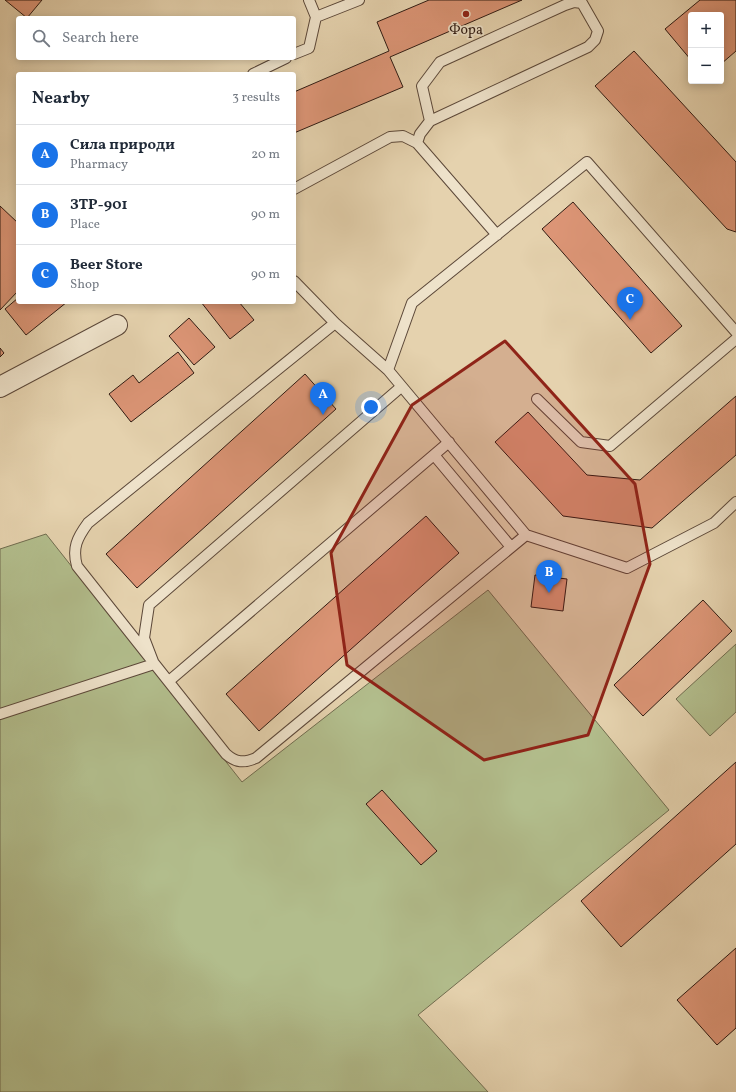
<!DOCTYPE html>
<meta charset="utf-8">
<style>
body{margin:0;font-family:Vollkorn,serif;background:#f6f6f7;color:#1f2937}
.controls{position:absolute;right:12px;top:12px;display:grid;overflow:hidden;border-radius:4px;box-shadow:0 2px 10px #0003}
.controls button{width:36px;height:36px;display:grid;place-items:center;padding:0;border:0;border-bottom:1px solid #e0e1e3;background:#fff;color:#1f2937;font:20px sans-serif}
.you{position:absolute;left:371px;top:407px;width:14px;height:14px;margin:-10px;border:3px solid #fff;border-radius:50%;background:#1a73e8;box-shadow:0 0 0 6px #1a73e833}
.badge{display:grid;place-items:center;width:26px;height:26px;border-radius:50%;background:#1a73e8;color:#fff;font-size:13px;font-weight:700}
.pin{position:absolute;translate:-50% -33px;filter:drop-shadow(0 1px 2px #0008)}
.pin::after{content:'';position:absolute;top:21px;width:14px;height:12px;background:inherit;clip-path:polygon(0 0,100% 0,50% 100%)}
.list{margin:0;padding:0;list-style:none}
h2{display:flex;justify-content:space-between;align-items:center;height:52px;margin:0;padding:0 16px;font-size:17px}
h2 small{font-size:13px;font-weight:400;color:#747a83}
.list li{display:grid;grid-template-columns:26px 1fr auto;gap:12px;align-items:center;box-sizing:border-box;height:60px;padding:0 16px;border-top:1px solid #e0e1e3}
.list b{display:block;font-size:15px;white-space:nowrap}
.list p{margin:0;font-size:13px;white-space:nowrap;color:#747a83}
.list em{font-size:13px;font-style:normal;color:#747a83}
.icon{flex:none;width:22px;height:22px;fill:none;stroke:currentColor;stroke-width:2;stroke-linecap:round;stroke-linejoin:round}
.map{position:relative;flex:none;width:736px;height:1092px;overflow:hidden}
.search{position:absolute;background:#fff;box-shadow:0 2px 10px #0003;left:16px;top:16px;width:280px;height:44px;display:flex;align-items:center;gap:10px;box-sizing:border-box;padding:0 14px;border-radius:4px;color:#747a83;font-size:15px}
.panel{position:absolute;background:#fff;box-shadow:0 2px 10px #0003;left:16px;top:72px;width:280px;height:232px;border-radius:4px}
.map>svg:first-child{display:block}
.green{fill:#b2bd8c;stroke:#706c4f}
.building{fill:#dc9576;stroke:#2f1a12}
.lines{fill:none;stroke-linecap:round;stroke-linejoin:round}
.lane-casing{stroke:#5c4839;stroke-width:12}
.street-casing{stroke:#5c4839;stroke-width:22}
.lane{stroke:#eee2ca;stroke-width:10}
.street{stroke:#eee2ca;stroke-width:20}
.marked{fill:#8f2418;fill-opacity:0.2;stroke:#8f2418;stroke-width:3;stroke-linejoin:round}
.poi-dot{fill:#8f2418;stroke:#eee2ca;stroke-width:1.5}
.labels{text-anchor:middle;stroke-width:3.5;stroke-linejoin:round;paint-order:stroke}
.poi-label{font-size:14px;fill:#2f1a12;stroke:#eee2ca}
</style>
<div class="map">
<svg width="736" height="1092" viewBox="0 0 736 1092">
<rect width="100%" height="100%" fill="#e5d2ae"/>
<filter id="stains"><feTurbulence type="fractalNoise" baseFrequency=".005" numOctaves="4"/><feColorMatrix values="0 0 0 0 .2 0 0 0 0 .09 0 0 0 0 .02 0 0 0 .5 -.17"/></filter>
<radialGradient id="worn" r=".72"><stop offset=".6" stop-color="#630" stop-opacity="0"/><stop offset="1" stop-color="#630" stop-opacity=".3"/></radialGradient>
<!-- green -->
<path class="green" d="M46,534L242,782L488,590L669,810L418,1015L488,1092H0V549Z
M736,644V712L710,736L676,699Z"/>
<!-- building -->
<path class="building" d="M5,0H42L27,18Z
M429,0H522L390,57L403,87L294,133V92L389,51L377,22Z
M700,0H736V51L721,64V15H691V60L665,29Z
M634,51L736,162V232L727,229L595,86Z
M573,202L682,326L651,353L542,229Z
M0,206L18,223V291L0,310Z
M18,298V302H67L26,335L5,309Z
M201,302H239L254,320L230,339Z
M189,318L215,347L194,365L169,336Z
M0,348L4,353L0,357Z
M178,352L194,373L131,422L109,394L133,375L139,383Z
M305,374L336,409L137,588L106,554Z
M736,396V455L652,528L563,516L495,442L528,412L587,475L640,480Z
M426,516L459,553L259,731L226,694Z
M535,575L567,579L563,611L531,607Z
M703,600L732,631L643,716L614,685Z
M736,762V844L621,947L581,901Z
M382,790L437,851L421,865L366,804Z
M736,948V1028L717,1045L677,1000Z"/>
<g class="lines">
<defs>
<path id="lane" d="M316,17L359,0
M294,54L309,48L316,17L309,0
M253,74L286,58
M417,143L420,134L430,121L588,47L595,40L598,31L582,3L574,2L565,5L440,62L422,86L430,121
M294,189L390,137L403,136L417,143L497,235
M294,281L335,323
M736,332L587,162L412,303L388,370L526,535L627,568L714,523L736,502
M388,370L335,323L88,523C77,538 72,548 77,566L226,754C236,763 244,763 256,758L526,535
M537,399L581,442L610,446L736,339
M434,455L511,547
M169,681L449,442
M0,714L154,664L144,638L149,605L401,387"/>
<path id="street" d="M0,387L117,325"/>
</defs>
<!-- lane casing -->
<use href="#lane" class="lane-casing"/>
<!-- street casing -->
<use href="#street" class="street-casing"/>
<!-- lane -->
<use href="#lane" class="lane"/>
<!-- street -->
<use href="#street" class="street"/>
</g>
<!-- marked area -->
<path class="marked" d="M505,341L635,484L650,564L588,735L484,760L347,665L331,553L412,405Z"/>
<!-- markers -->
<circle class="poi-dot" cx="466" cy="14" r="4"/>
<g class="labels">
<!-- poi labels -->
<g class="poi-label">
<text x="466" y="34">Фора</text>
</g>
</g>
<rect width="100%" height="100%" filter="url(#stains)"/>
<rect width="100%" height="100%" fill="url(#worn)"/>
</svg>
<div class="controls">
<button>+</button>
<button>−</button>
</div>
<div class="you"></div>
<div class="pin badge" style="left:323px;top:415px">A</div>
<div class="pin badge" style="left:549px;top:593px">B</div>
<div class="pin badge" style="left:630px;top:320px">C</div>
<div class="search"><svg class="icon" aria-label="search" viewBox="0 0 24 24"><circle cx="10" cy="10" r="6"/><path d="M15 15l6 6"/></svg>Search here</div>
<section class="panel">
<h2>Nearby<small>3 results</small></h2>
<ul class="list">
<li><span class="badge">A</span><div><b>Сила природи</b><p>Pharmacy</p></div><em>20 m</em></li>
<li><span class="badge">B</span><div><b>ЗТР-901</b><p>Place</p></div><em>90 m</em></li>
<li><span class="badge">C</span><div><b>Beer Store</b><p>Shop</p></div><em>90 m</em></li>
</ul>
</section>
</div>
